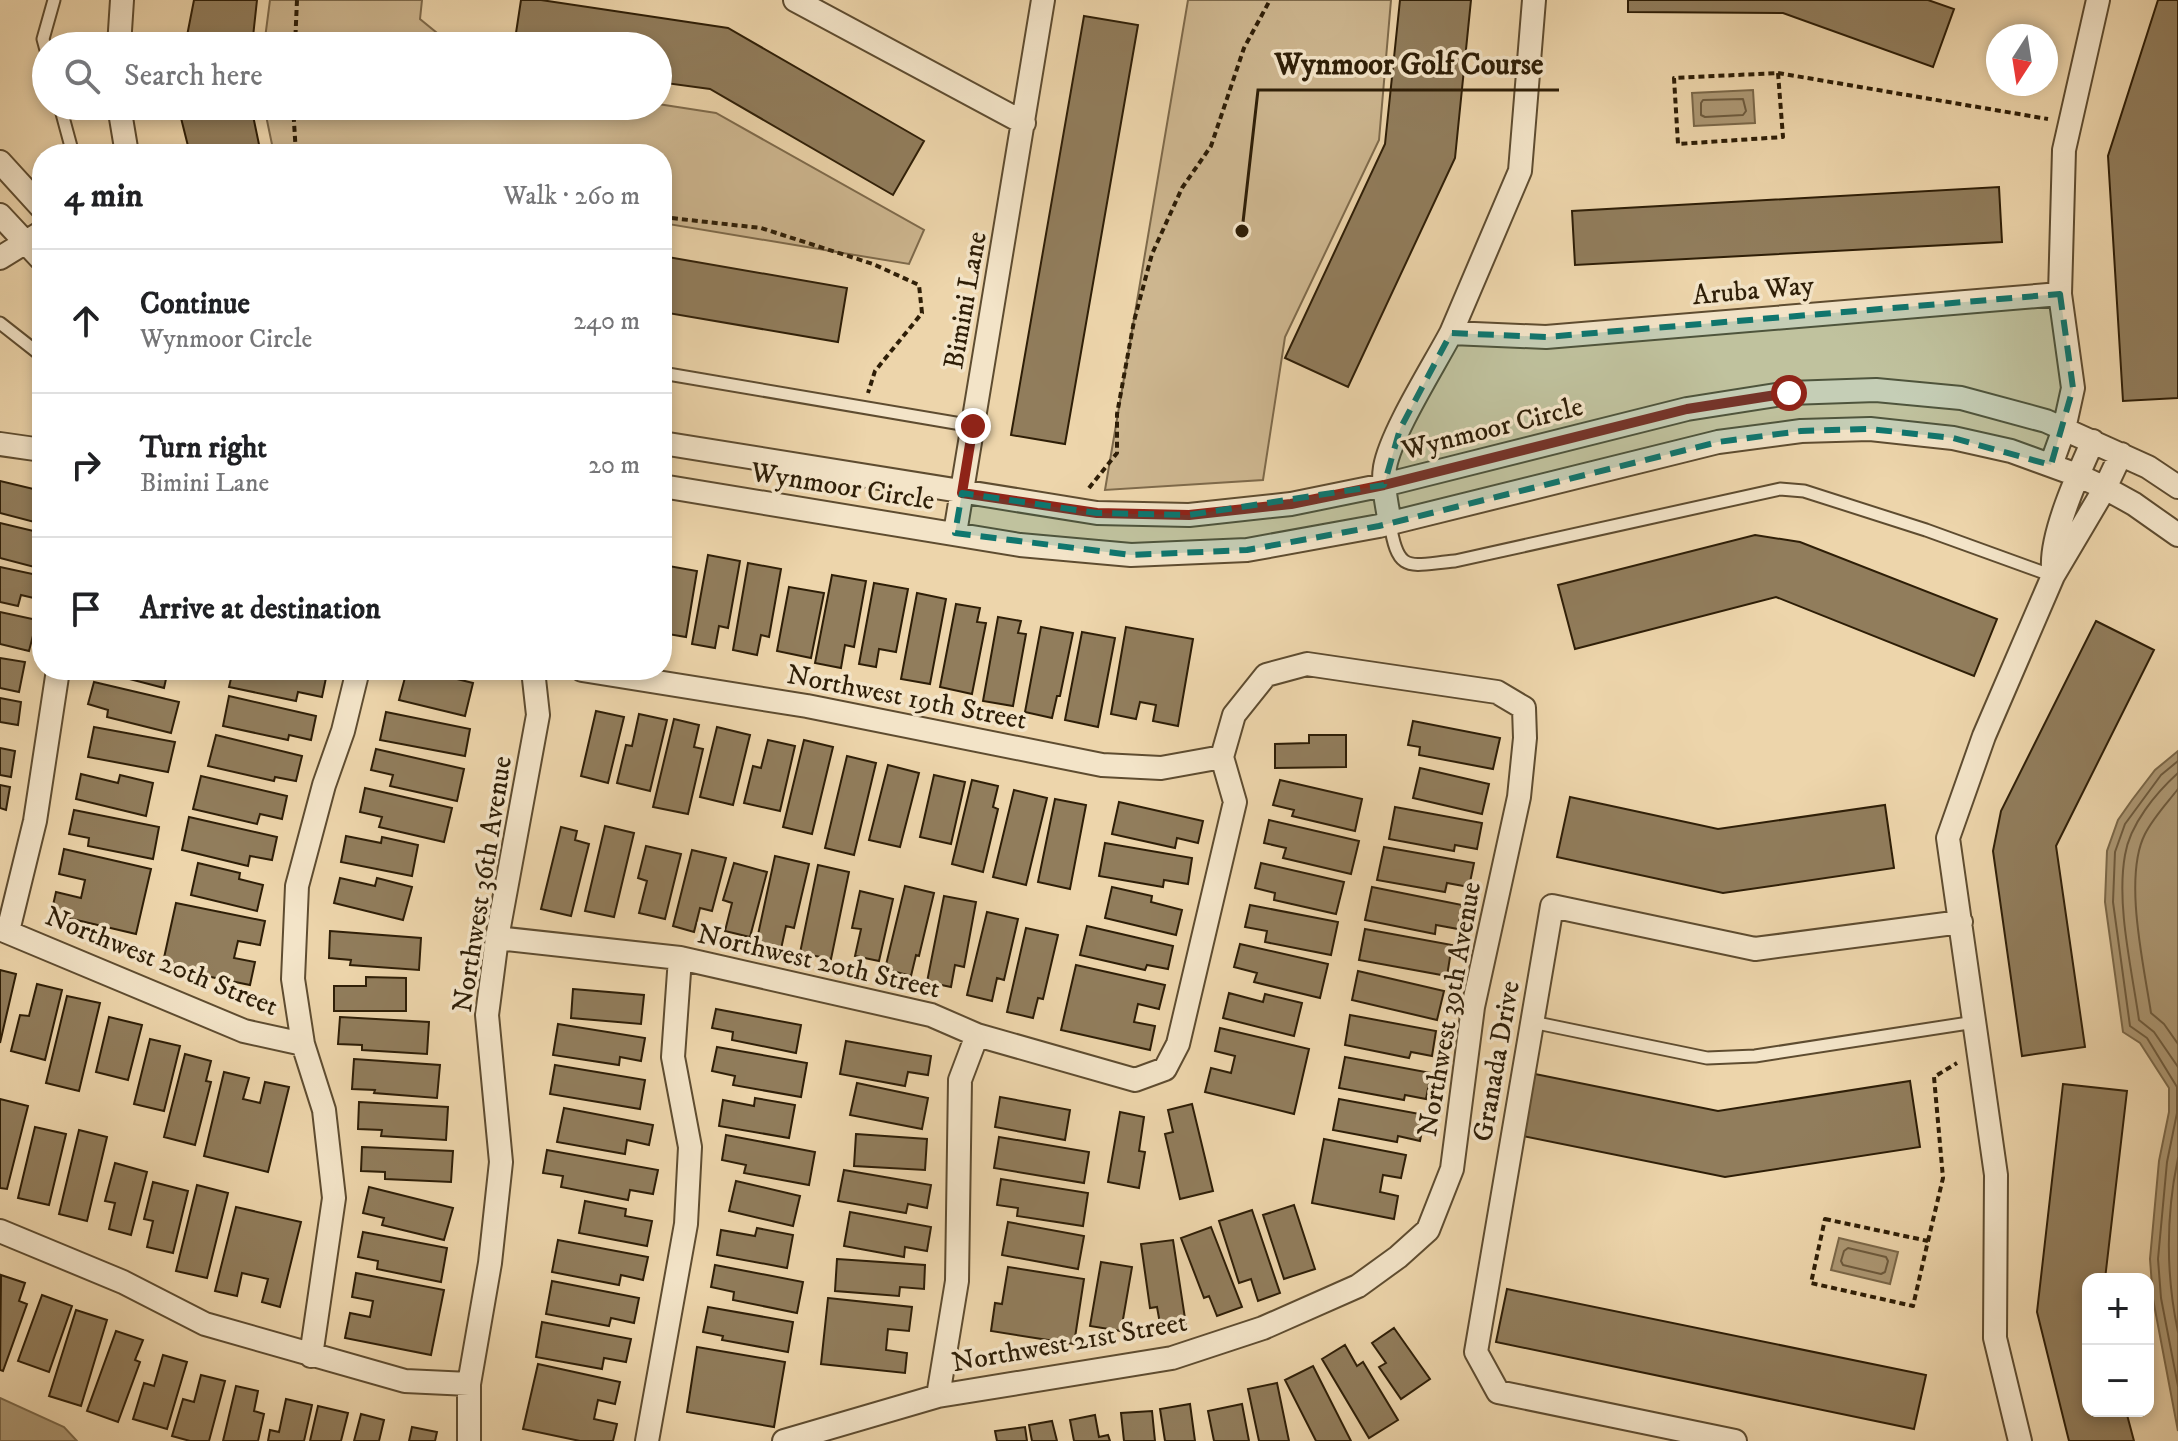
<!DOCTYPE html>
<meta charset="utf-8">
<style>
body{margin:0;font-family:"IM FELL DW Pica",serif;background:#f2f2f2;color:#202124}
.controls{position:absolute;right:24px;bottom:24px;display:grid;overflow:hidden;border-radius:16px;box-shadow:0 4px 12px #0003}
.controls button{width:72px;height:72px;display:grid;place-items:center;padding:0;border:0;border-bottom:2px solid #e0e0e0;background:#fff;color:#202124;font:40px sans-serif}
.compass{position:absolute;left:1986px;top:24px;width:72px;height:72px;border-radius:50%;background:#fff;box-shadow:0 4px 12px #0003;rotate:192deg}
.stop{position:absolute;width:24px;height:24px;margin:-18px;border:6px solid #8f2418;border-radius:50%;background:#fff}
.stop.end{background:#8f2418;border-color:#fff;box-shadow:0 2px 8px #0008}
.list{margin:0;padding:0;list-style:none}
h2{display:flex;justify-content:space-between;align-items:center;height:104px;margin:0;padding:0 32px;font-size:34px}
h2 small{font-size:26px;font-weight:400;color:#757577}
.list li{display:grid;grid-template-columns:52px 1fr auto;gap:24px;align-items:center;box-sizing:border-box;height:144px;padding:0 32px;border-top:2px solid #e0e0e0}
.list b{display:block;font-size:30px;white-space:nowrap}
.list p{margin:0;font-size:26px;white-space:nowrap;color:#757577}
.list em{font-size:26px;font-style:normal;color:#757577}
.icon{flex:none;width:44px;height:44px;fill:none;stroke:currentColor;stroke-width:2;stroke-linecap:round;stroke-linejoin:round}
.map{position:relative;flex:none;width:2178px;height:1441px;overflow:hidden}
.search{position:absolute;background:#fff;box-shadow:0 4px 12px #0003;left:32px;top:32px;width:640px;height:88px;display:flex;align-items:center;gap:20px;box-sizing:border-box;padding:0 28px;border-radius:44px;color:#757577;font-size:30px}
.panel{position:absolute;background:#fff;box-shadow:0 4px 12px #0003;left:32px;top:144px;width:640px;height:536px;border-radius:32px}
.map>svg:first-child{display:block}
.green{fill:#cdb68f;stroke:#7e6a4b;stroke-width:2}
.water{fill:#ac9773;stroke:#7a6748;stroke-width:2}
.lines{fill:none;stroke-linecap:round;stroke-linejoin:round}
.shore{stroke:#6d5a3d;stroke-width:2}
.building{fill:#917d5c;stroke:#2e1e07;stroke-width:2}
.lane-casing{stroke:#5e4c30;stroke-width:15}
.street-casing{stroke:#5e4c30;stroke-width:26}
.path{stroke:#2e1e07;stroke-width:4;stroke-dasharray:6 4;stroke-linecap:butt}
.lane{stroke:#f3e4c8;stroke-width:11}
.street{stroke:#f3e4c8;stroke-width:22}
.route{stroke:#8f2418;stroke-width:10}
.marked{fill:#0f766e;fill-opacity:0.2;stroke:#0f766e;stroke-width:6;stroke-dasharray:16 10;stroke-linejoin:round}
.labels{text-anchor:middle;stroke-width:7;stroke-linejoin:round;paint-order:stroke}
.street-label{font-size:28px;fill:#2e1e07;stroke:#f3e4c8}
.leader{fill:none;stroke:#2e1e07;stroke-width:3}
.callout-dot{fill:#2e1e07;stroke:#f3e4c8;stroke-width:3}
.callout-label{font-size:30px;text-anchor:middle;font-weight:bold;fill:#2e1e07;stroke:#f3e4c8;stroke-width:7;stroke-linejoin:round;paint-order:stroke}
</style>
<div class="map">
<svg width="2178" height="1441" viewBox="0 0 2178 1441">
<rect width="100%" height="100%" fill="#edd5ab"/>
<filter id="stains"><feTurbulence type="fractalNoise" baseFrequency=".0025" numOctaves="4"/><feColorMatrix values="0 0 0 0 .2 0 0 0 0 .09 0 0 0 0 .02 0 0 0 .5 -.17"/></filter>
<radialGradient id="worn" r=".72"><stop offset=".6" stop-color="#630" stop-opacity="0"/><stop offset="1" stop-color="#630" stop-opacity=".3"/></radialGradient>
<!-- green -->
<path class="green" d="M270,0H422L420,19L453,46H264Z
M1188,0H1391L1379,140L1285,337L1263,480L1105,490Z
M658,104L716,113L924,230L909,264L662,223V154H274L264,106H658Z"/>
<!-- water -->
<path class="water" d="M1753,90L1755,123L1694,126L1692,93Z
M2178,751V1431L2153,1299L2150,1259L2159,1161L2169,1112V1088L2140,1043L2123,1032L2105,902L2107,851L2118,820L2132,800L2155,770Z
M1839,1238L1898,1252L1890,1284L1831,1270Z
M0,1398L64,1427L77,1441H0Z"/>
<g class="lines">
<!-- shore -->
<path class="shore" d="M1743,99L1746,111L1743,115L1705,117L1701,115V103L1703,100Z
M2178,761L2161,775L2125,824L2115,852L2113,902L2130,1026L2147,1038L2177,1087V1113L2167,1162L2158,1259L2161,1298L2178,1386
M2178,773C2156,793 2130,824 2125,855C2116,905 2132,970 2139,1020L2154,1032L2178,1067
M2178,789C2167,803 2153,818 2145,834C2123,877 2144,966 2151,1013L2164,1024L2178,1044
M2178,1158C2166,1215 2166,1275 2178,1332
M1848,1248L1886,1257L1888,1261L1885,1272L1881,1274L1843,1265L1841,1261L1844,1251Z"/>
</g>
<!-- building -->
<path class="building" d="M194,0H257L252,46H185Z
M521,0H541L728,28L924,141L893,195L710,89L658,82V46H514Z
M1400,0H1471L1455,158L1348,387L1285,358L1385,144Z
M1628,0H1928L1954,9L1933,67L1783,13L1628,12Z
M2158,0H2178V398L2123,401L2108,156Z
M1084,16L1138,25L1065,444L1011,435Z
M178,106H251L261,154H190Z
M1999,187L2002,242L1575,265L1572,211Z
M662,256L847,288L838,342L662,312Z
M0,481L42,491V524L0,513Z
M0,523L42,533V569L0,558Z
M1755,535L1800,542L1997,619L1974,676L1776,597L1575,649L1558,585Z
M708,555L740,561L728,628L719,626L715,648L692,644Z
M748,563L781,569L769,637L761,635L757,655L733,650Z
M663,565L697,571L686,637L662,633Z
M0,567L42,576V600L21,595L18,606L0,602Z
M832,575L866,581L854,647L845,645L841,668L815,663Z
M874,583L908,589L896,652L879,649L876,667L859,664Z
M789,587L824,593L811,658L777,651Z
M917,593L946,599L930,684L901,679Z
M956,604L980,608L977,622L986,623L972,694L940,687Z
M0,612L37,620L29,651L0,644Z
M998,617L1021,621L1018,633L1026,634L1013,706L983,701Z
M2096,621L2154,650L2056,846L2085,1047L2022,1056L1993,851L2001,811Z
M1041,627L1073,633L1060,696H1057L1052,718L1025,712Z
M1126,627L1193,639L1178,726L1153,721L1156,705L1140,702L1136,719L1111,714Z
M1082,632L1115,638L1098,727L1065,720Z
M0,658L25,662L19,692L0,688Z
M95,670H168L164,688Z
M233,670H311L327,673L322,697L298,692L296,701L229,687Z
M407,670H421L473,683L465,716L399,700Z
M458,670H488L486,677Z
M94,682L179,702L171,733L107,717L108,710L88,704Z
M229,696L316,716L311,740L289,735L288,740L223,726Z
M0,698L21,702L18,725L0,722Z
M596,711L624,717L608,783L581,776Z
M386,712L470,729L465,756L380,740Z
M639,714L667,720L650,791L617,783L626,745L632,746Z
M674,719L699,725L694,747L703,749L688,814L653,807Z
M1413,721L1500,738L1493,769L1419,755L1420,747L1408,745Z
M94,727L175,742L168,772L88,757Z
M717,727L750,735L733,805L700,797Z
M216,735L302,756L296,781L275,777L274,781L208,766Z
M1309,735H1346V767L1275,768V744L1309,743Z
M768,740L795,746L780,811L744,803L753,766L761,768Z
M804,740L833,747L812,834L783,827Z
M0,748L15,751L11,777L0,775Z
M376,749L464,769L457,801L390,786L393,775L371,770Z
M847,756L876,763L854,855L825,848Z
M888,765L919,773L900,847L869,840Z
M1420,768L1489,784L1482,814L1413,798Z
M81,774L118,783L120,775L153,783L146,816L76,799Z
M934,775L965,782L951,844L920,837Z
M201,776L287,796L282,819L260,814L257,824L193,809Z
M972,780L998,786L993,807L998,809L983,872L952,864Z
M1280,780L1362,799L1355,831L1292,816L1294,810L1273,805Z
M0,785L10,787L6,810L0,808Z
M365,788L452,808L444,842L379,827L382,817L360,812Z
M1014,790L1047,798L1026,885L993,877Z
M1570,797L1718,829L1885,805L1894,868L1723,893L1557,857Z
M1055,799L1086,805L1070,889L1038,882Z
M1119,802L1203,821L1198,843L1177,838L1175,848L1112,834Z
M1395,807L1482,823L1477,849L1455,845L1454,851L1389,839Z
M74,810L159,827L153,859L88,846L89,838L69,834Z
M189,817L277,837L272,860L250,856L248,866L182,850Z
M1269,820L1359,841L1351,874L1283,858L1286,848L1264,843Z
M605,826L634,833L614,917L585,911Z
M561,827L577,831L575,840L589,844L571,916L541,909Z
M346,836L381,843L382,837L418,845L412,876L341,862Z
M1105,843L1192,858L1188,884L1164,880L1163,887L1099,876Z
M646,846L681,854L665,919L639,913L647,881L638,878Z
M1384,847L1474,863L1469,887L1447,883L1445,892L1377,880Z
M64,849L151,869L136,934L51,914L56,892L81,898L85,880L59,874Z
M692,850L726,858L712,911L700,908L694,932L673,926Z
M775,856L809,864L794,928L786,926L781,949L756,944Z
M198,863L240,873L239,879L263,885L257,911L191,895Z
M734,863L767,872L750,937L725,931L732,903L723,900Z
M1261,863L1344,882L1336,914L1274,900L1275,893L1255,888Z
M818,865L849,872L831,959L800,953Z
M340,878L375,886L377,878L412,887L403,920L334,903Z
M905,886L934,893L919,956L916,955L911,976L885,969Z
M1112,887L1152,896L1151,902L1182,910L1176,935L1105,918Z
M1372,887L1462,905L1458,929L1436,925L1435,934L1365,920Z
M860,891L893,899L879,961L855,956L861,929L852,928Z
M944,896L976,902L964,967L955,965L951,987L927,982Z
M176,903L265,921L260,945L238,941L234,958L255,962L250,985L162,967Z
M1250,905L1338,922L1331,955L1265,942L1267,931L1245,927Z
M987,912L1018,919L1004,980L997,978L992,1001L967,995Z
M1087,926L1173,946L1168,969L1147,965L1145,970L1080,955Z
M1026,928L1058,935L1043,999L1038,998L1033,1018L1007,1012Z
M1365,929L1452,945L1447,976L1359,960Z
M330,931L421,938L419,970L350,965L351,960L329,958Z
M1240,944L1328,964L1320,998L1254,982L1257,973L1234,967Z
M1076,965L1165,985L1159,1009L1138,1004L1134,1022L1155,1026L1150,1050L1061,1030Z
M0,970L16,974L0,1043Z
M1358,971L1444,991L1437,1020L1352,1000Z
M366,977L406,978V1011H334V986H366Z
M37,984L62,990L45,1060L11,1051L20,1015L29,1016Z
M573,989L644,995L641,1024L571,1018Z
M1229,993L1263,1002L1265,994L1302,1003L1294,1036L1223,1018Z
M67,996L100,1003L79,1091L46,1083Z
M716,1009L801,1025L796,1053L732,1040L733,1032L712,1028Z
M1350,1015L1436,1031L1432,1056L1411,1052L1409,1058L1345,1045Z
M109,1017L142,1025L128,1080L96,1072Z
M340,1017L429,1022L427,1054L362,1050V1045L338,1044Z
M558,1024L645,1038L641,1061L620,1057L619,1065L553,1055Z
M1220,1028L1309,1049L1294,1114L1205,1092L1211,1068L1231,1073L1235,1056L1215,1051Z
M150,1039L180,1046L164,1111L134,1104Z
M846,1041L931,1056L928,1075L908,1072L905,1086L840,1074Z
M717,1047L807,1063L801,1097L733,1085L735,1076L712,1071Z
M185,1054L211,1061L206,1081L211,1082L195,1145L164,1137Z
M1345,1057L1431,1073L1426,1099L1405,1095L1404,1100L1339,1088Z
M354,1059L440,1065L437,1098L374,1093L375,1090L352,1089Z
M555,1065L645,1080L640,1109L550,1094Z
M224,1072L249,1078L243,1099L260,1103L265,1082L289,1087L268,1172L204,1156Z
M1535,1074L1718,1111L1910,1081L1920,1147L1725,1177L1523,1136Z
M857,1083L928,1098L922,1129L850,1115Z
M2063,1084L2127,1091L2105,1279H2088V1411H2126L2134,1441H2069L2037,1312Z
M1000,1097L1070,1110L1065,1140L995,1127Z
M755,1098L795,1105L789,1138L719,1126L723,1100L754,1106Z
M0,1099L28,1106L7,1189L0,1188Z
M1339,1099L1425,1115L1420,1141L1398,1136L1397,1142L1333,1130Z
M359,1102L448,1107L446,1140L381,1136L382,1130L358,1129Z
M1192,1104L1213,1191L1180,1199L1165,1134L1173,1132L1168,1110Z
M564,1108L653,1125L649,1145L627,1140L625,1154L557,1142Z
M1120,1112L1144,1117L1139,1151L1145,1152L1139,1188L1108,1182Z
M35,1127L66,1134L49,1205L18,1198Z
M79,1130L107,1137L87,1221L59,1214Z
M856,1134L927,1139L925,1170L854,1166Z
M726,1135L815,1152L809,1185L744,1173L746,1165L722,1160Z
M999,1137L1089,1152L1084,1183L994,1168Z
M1324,1139L1406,1155L1401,1178L1383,1175L1380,1192L1398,1196L1394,1219L1312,1203Z
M362,1147L453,1151L451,1182L385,1179V1172L361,1171Z
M547,1150L658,1170L653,1194L630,1190L628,1200L561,1187L563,1176L543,1173Z
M115,1163L147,1172L131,1235L109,1229L115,1203L105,1201Z
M844,1170L931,1185L927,1208L908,1204L906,1213L838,1201Z
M1001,1179L1088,1193L1083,1226L1017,1216L1018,1208L997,1205Z
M736,1181L800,1196L793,1226L729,1211Z
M153,1182L188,1191L173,1253L147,1247L153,1221L144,1219Z
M197,1185L228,1193L207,1278L176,1271Z
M369,1187L453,1208L444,1240L382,1225L384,1218L363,1213Z
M585,1201L626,1209L625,1216L652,1221L647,1246L579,1233Z
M1294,1205L1315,1269L1284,1279L1263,1215Z
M236,1207L301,1222L280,1307L262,1302L268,1279L242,1273L237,1296L215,1291Z
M1252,1210L1280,1293L1258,1301L1251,1279L1239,1283L1219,1221Z
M850,1212L931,1227L927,1251L905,1247L904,1257L844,1246Z
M1008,1222L1084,1236L1078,1269L1002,1255Z
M1211,1227L1242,1307L1217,1316L1209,1296L1204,1298L1181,1238Z
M757,1228L793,1235L787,1268L717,1255L721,1230L755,1236Z
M363,1232L447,1248L441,1282L377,1269L378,1261L358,1257Z
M558,1240L648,1257L643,1280L621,1275L619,1285L552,1272Z
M1173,1240L1186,1325L1161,1329L1157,1307L1150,1308L1141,1244Z
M837,1259L925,1265L924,1289L900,1287L899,1296L835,1291Z
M1101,1262L1132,1267L1121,1331L1090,1326Z
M715,1265L803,1282L797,1313L733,1300L734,1292L711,1287Z
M1008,1267L1084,1279L1074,1344L991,1331L995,1303L1002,1304Z
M356,1273L444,1290L431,1355L345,1338L350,1313L370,1317L373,1301L352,1297Z
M1,1275L25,1283L19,1301L27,1304L3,1371L0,1370Z
M552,1281L639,1298L634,1323L611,1318L609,1326L546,1314Z
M1507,1289L1926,1375L1914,1429L1496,1342Z
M42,1295L72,1306L49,1372L18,1361Z
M828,1298L912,1307L909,1331L888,1329L886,1350L907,1353L905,1373L821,1364Z
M708,1307L793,1322L788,1352L722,1340L723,1336L703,1332Z
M76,1310L107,1320L81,1406L49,1396Z
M542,1322L631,1339L626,1362L604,1358L602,1369L536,1357Z
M1394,1328L1430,1379L1401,1399L1379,1367L1386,1363L1372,1343Z
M116,1331L143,1340L135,1360L140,1362L118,1422L87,1411Z
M1345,1345L1357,1366L1363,1362L1398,1420L1369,1438L1322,1359Z
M697,1347L785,1362L774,1427L687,1412Z
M163,1355L187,1362L167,1429L133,1419L144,1383L154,1386Z
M538,1364L620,1382L615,1404L598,1400L594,1419L617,1424L613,1441H580L523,1429Z
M1313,1366L1351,1441H1316L1285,1380Z
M201,1375L225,1381L209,1441H190L172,1436L183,1399L194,1402Z
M1277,1383L1289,1441H1259L1248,1389Z
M236,1386L258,1391L254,1411L264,1414L258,1441H223Z
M286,1399L312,1405L304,1441H268L270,1430L279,1432Z
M1190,1404L1195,1441H1165L1160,1409Z
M1242,1404L1249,1441H1214L1208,1411Z
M318,1406L348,1413L341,1441H310Z
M1152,1411L1155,1441H1124L1121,1413Z
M361,1414L384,1420L379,1441H354Z
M1095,1415L1099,1437L1108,1435L1110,1441H1074L1070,1420Z
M1052,1421L1057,1441H1032L1029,1425Z
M412,1427L437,1432L435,1441H409Z
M1025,1427L1027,1441H997L995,1431Z"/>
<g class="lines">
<defs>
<path id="lane" d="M46,50L43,39L54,0
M60,106L73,154
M0,323L42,356
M662,373L973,426
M1390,523C1398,575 1409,565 1455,561L1780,489L1804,491L1926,530L2053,576
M1532,1022L1707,1058L1755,1056L1975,1022"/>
<path id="street" d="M795,0L1024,123
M119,46L122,0
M119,106L127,154
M0,162L42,208
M0,215L42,260
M0,258L42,232
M1451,333L1520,171L1534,0
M662,443L1097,513L1189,515L1291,504L1384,485L1687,409L1789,393L1876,390L1961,398L2046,421L2148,467L2178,487
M0,444L42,450
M2051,465L2064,429L2073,388L2060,294L2064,150L2098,0
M662,486L1020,545L1131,555L1247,550L1379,526L1718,442L1801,431L1870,429L1953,438L2011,451L2077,475L2105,488L2134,504L2178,535
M1390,523C1387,505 1382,485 1385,467C1391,433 1433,367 1451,333L1546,337L2060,294
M955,533L1043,0
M2053,567C2051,533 2079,472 2093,441
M582,670L807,706L1102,765L1161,768L1222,757
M0,929L244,1031L303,1044
M8,931L35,821L58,670
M497,938L680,958L931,1015L977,1035L1135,1080L1165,1069L1178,1044L1235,802L1222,757L1234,715L1266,675L1307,664L1497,692L1524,708L1525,738L1519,797L1473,1007L1452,1169L1428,1230L1398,1257L1358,1286L1263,1328L1172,1358L938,1396L784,1441
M0,1231L123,1282L205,1324L405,1381L469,1384
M311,1356L334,1198L324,1110L303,1044L293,979L297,886L324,785L343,731L358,670
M938,1396L957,1281L960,1080L977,1035
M469,1441V1384L490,1263L501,1162L487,1015L497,938L538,715L533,670
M647,1441L686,1224L690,1147L673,1057L680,958
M1735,1441L1498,1392L1476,1352L1552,906L1755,949L1961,922
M2020,1441L1995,1338L1996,1175L1948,838L1984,736L2053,576L2105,488L2121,454"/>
</defs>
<!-- lane casing -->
<use href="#lane" class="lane-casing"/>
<!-- street casing -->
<use href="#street" class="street-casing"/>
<!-- path -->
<path class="path" d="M295,46L297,0
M1778,73L1783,137L1678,144L1674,78Z
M1778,73L2048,119
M293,106L296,154
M662,217L761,228L873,264L919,285L922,313L875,371L868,393
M1089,488L1117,453V414L1134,321L1152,254L1182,188L1211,146L1244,48L1270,0
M1825,1219L1928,1241L1913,1306L1811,1283Z
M1928,1241L1943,1178L1934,1077L1957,1063"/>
<!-- lane -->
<use href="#lane" class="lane"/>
<!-- street -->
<use href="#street" class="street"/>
</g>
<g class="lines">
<!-- route -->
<path class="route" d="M973,426L962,493L1097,513L1189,515L1291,504L1384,485L1687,409L1789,393"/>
</g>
<!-- marked area -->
<path class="marked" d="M2060,294L2073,388L2051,465L1953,438L1870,429L1801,431L1718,442L1379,526L1247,550L1131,555L955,533L962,493L1097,513L1189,515L1384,485L1400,429L1451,333L1546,337Z"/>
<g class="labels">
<!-- street labels -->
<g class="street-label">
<text transform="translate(1753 289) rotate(-5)" y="10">Aruba Way</text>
<text transform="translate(964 300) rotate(-80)" y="10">Bimini Lane</text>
<text transform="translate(1492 427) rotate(-14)" y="10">Wynmoor Circle</text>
<text transform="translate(843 485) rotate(9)" y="10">Wynmoor Circle</text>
<text transform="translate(907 696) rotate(11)" y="10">Northwest 19th Street</text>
<text transform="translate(481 884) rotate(-81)" y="10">Northwest 36th Avenue</text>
<text transform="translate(162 960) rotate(22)" y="10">Northwest 20th Street</text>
<text transform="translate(819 960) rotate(13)" y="10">Northwest 20th Street</text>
<text transform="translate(1448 1009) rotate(-80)" y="10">Northwest 39th Avenue</text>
<text transform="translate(1495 1061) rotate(-80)" y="10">Granada Drive</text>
<text transform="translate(1069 1341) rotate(-10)" y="10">Northwest 21st Street</text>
</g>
</g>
<!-- callouts -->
<path class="leader" d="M1242 231L1258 90H1559"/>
<circle class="callout-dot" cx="1242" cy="231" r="8"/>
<g class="callout-label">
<text x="1409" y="74">Wynmoor Golf Course</text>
</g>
<rect width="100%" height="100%" filter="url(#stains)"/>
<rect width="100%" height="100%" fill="url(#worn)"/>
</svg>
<div class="controls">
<button>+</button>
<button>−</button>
</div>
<svg class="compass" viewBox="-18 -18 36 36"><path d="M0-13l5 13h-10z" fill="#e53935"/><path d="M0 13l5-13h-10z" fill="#757577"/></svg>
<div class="stop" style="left:1789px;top:393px"></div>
<div class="stop end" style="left:973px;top:426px"></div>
<div class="search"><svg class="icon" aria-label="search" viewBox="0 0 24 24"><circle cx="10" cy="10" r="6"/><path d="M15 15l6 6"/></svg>Search here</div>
<section class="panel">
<h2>4 min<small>Walk · 260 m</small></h2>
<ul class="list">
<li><svg class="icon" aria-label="ahead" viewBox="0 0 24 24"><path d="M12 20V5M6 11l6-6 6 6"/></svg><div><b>Continue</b><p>Wynmoor Circle</p></div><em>240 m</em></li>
<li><svg class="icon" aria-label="right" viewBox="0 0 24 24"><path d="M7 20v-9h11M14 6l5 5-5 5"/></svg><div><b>Turn right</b><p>Bimini Lane</p></div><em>20 m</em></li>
<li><svg class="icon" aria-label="arrive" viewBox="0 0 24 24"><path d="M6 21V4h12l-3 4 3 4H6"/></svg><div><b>Arrive at destination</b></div></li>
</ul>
</section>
</div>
